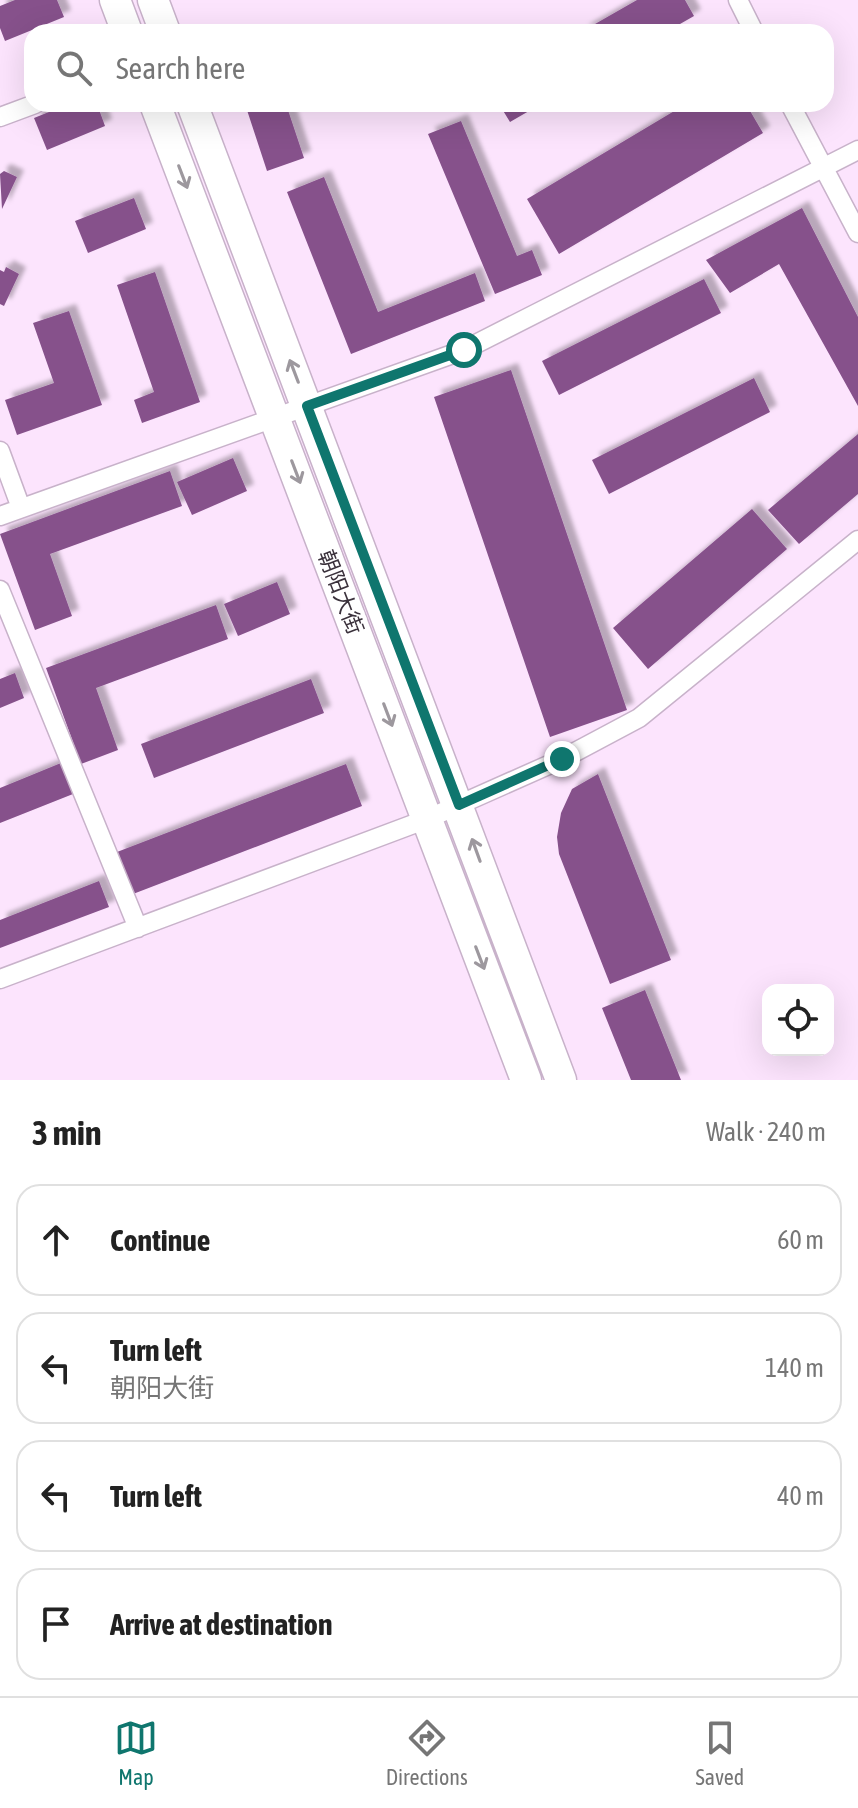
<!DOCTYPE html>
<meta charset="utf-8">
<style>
body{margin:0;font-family:"Asap Condensed","Noto Sans SC",sans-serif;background:#f2f2f2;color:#222}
.controls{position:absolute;right:24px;bottom:24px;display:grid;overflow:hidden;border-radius:16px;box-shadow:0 8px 32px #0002}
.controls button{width:72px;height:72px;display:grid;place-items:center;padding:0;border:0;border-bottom:2px solid #e0e0e0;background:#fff;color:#222;font:40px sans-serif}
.stop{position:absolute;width:24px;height:24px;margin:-18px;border:6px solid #0f766e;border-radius:50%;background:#fff}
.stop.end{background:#0f766e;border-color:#fff;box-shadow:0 2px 8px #0008}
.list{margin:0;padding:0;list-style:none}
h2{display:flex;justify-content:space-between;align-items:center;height:104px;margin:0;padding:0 32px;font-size:34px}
h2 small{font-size:26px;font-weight:400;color:#767676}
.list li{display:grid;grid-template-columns:52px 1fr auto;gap:24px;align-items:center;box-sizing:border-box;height:112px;margin:0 16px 16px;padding:0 16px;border:2px solid #e0e0e0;border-radius:24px}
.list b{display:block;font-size:30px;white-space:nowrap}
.list p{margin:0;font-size:26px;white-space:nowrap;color:#767676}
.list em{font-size:26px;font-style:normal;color:#767676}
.icon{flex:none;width:44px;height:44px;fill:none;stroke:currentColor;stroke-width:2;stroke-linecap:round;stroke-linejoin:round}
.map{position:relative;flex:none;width:858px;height:1080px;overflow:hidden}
.search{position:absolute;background:#fff;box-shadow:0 8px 32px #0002;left:24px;right:24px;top:24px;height:88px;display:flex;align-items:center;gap:20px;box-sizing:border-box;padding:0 28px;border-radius:24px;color:#767676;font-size:30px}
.sheet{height:616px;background:#fff}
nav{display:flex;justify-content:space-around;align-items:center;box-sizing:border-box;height:112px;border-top:2px solid #e0e0e0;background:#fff;font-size:22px;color:#767676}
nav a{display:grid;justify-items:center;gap:4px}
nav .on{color:#0f766e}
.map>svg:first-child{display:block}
.building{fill:#86518b;filter:url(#shadow)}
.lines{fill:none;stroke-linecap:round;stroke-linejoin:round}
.street-casing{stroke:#c8b2ca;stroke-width:21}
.primary-casing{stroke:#c8b2ca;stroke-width:33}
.street{stroke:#fff;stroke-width:18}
.primary{stroke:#fff;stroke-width:30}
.oneway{stroke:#9d989e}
.route{stroke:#0f766e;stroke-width:10}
.labels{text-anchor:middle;stroke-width:8;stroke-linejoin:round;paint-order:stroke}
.street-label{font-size:22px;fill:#3b323c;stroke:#fff}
</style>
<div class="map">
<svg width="858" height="1080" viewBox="0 0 858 1080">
<defs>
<filter id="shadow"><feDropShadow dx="7" dy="-7" stdDeviation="2" flood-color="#0004"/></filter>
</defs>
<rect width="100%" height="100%" fill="#fce4fd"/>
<!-- building -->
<path class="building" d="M15,0H57L64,17L5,41L0,28V6Z
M637,0H685L694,16L666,32H581Z
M69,104H97L105,126L47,150L34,118Z
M245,104H286L304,158L267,171Z
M499,104H541L510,122Z
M686,104H746L763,133L559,254L527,199Z
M461,121L517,256L532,250L542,275L495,294L428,134Z
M4,171L17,177L2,209L0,174Z
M324,177L378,312L475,273L485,301L351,354L287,192Z
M134,198L146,229L88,253L75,221Z
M802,208L858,317V406L779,264L730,293L706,260Z
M6,267L19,274L4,306L0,304V270L4,272Z
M155,272L200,402L142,423L134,400L154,392L117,285Z
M704,279L721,313L559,395L542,361Z
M69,311L102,405L17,435L5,400L54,383L33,323Z
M511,370L627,710L550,737L434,397Z
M754,378L770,412L609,494L592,460Z
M858,434V494L799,544L768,510Z
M233,458L247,491L192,515L177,482Z
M170,471L182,506L50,554L72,616L35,630L0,534Z
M752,509L787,549L648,669L613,628Z
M277,582L290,614L238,636L224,604Z
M216,605L228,639L96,688L118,750L81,764L46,668Z
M15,673L24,698L0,708V679Z
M311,679L324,713L154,778L141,744Z
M61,763L73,794L0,823V788Z
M346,764L362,806L133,894L117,852Z
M598,774L671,960L610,984L559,854L557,837L561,813L572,789Z
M99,881L109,907L0,948V920Z
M645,990L681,1080H631L602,1008Z"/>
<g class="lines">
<defs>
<path id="street" d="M738,0L754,32
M790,104L858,233
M0,117L35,104
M0,451L21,508
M0,516L464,350L858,150
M0,590L138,928
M0,979L427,819L562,759L639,718L858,540"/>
<path id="primary" d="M115,0L127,32
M153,0L165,32
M155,104L526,1080
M192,104L561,1080"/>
</defs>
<!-- street casing -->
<use href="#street" class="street-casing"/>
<!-- primary casing -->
<use href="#primary" class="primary-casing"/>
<!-- street -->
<use href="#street" class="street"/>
<!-- primary -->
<use href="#primary" class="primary"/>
</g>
<!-- one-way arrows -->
<defs><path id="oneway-shaft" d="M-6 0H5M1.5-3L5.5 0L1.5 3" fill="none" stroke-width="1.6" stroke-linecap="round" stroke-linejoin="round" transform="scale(2)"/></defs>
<g class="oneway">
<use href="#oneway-shaft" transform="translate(183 177) rotate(69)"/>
<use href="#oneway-shaft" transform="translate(294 371) rotate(-111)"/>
<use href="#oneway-shaft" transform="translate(296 472) rotate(69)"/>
<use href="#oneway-shaft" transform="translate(388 715) rotate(69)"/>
<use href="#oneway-shaft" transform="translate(476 850) rotate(-110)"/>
<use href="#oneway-shaft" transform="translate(480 958) rotate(69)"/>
</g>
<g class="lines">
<!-- route -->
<path class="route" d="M464,350L307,406L459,805L562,759"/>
</g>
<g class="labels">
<!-- street labels -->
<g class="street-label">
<text transform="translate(341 592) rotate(69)" y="8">朝阳大街</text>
</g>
</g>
</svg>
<div class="controls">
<button><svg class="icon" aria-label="locate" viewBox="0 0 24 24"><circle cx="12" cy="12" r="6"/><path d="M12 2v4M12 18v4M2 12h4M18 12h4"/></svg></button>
</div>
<div class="stop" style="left:464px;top:350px"></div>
<div class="stop end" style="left:562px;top:759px"></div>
<div class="search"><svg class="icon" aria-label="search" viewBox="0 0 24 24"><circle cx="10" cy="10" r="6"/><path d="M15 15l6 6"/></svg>Search here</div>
</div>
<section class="sheet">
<h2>3 min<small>Walk · 240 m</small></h2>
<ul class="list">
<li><svg class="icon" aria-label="ahead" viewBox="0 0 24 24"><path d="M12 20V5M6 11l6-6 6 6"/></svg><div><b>Continue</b></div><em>60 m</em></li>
<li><svg class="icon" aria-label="left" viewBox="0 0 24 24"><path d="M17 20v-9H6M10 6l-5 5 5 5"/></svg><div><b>Turn left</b><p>朝阳大街</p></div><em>140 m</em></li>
<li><svg class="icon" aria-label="left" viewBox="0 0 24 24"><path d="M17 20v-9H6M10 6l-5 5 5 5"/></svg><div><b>Turn left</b></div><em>40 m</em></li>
<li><svg class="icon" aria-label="arrive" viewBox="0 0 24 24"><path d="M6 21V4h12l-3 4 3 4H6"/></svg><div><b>Arrive at destination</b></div></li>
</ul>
</section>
<nav>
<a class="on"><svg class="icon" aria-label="map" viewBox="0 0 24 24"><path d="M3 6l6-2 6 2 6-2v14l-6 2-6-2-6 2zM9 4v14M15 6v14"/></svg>Map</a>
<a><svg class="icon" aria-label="directions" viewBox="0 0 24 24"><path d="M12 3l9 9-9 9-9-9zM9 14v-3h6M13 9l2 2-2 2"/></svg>Directions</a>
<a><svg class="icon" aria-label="saved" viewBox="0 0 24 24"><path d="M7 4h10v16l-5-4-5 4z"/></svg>Saved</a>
</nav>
